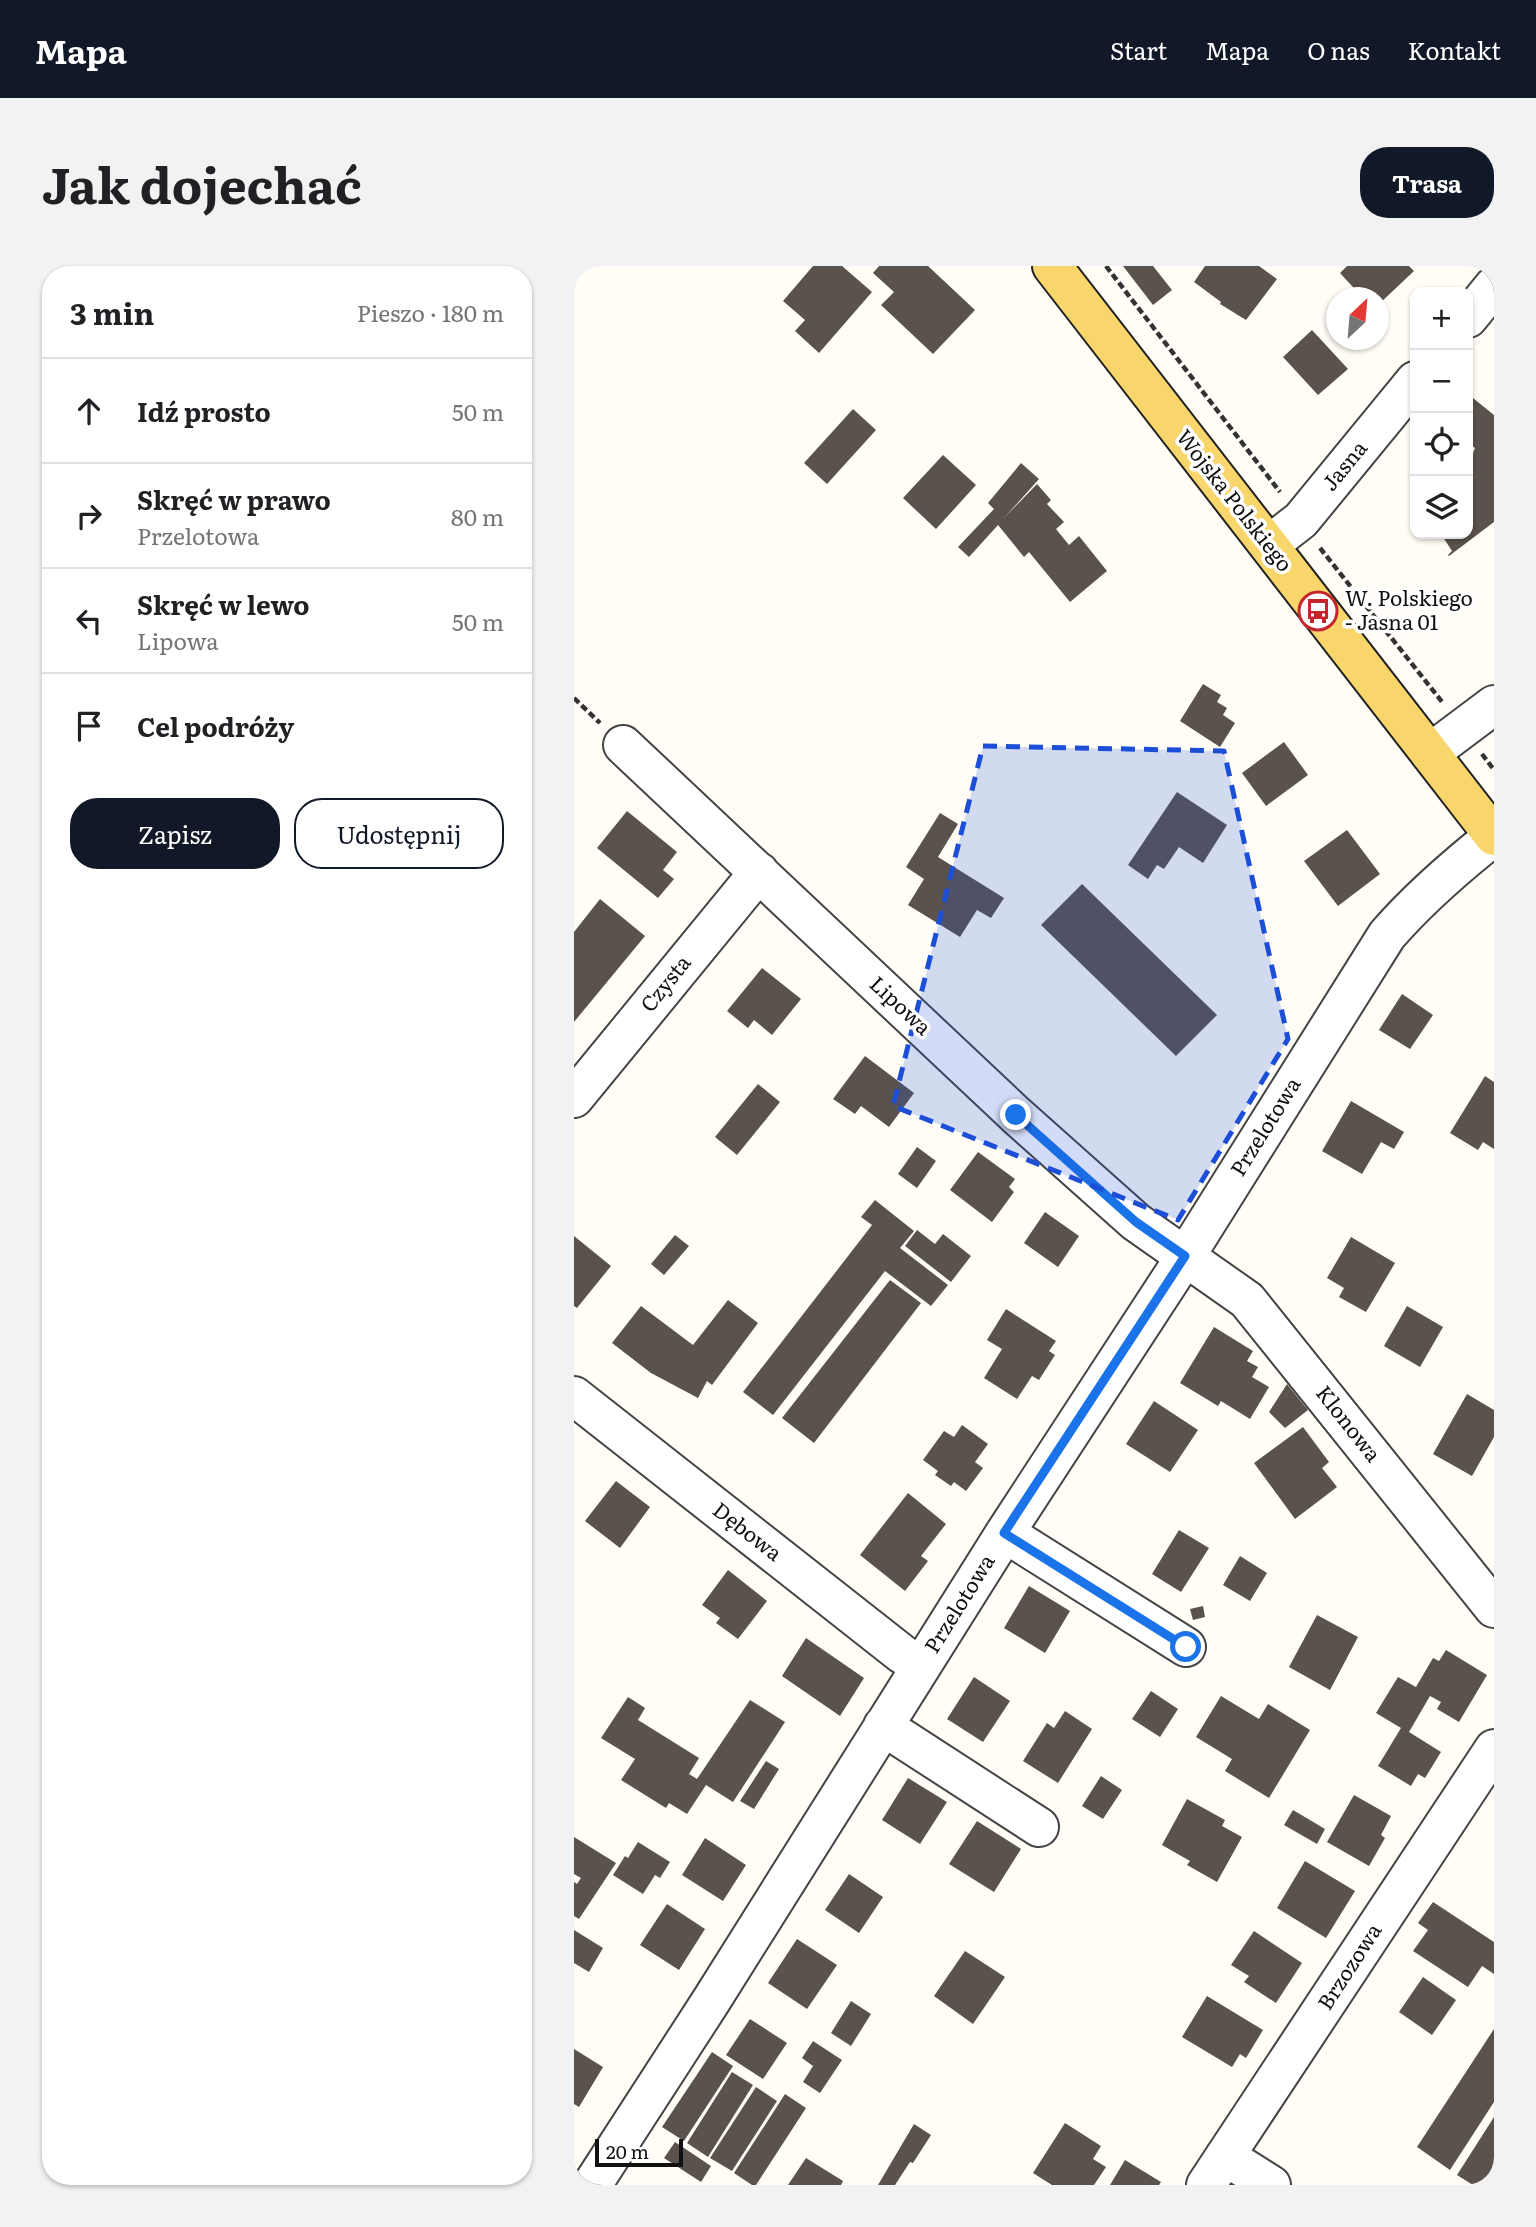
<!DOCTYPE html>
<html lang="pl">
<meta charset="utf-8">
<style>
body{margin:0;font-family:Literata,serif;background:#f2f2f2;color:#202124}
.controls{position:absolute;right:21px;top:21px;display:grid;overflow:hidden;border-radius:14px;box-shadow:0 2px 5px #0004}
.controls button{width:63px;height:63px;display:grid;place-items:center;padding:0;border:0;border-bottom:2px solid #e0e0e0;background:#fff;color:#202124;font:35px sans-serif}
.compass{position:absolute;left:752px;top:21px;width:63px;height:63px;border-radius:50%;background:#fff;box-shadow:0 2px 5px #0004;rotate:26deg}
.scale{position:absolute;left:21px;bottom:18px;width:88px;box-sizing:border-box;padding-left:7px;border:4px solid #111;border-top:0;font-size:19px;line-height:24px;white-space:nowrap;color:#111;-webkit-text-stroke:5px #fff;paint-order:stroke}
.stop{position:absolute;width:21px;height:21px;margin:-16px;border:5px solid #1a73e8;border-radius:50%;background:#fff}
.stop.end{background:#1a73e8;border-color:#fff;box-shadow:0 2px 7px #0008}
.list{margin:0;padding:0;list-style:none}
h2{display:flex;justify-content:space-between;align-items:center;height:91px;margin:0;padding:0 28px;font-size:30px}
h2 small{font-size:23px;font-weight:400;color:#757577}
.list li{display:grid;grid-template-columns:46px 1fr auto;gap:21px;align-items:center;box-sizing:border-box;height:105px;padding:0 28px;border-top:2px solid #e0e0e0}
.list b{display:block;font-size:26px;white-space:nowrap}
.list p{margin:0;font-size:23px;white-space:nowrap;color:#757577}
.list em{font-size:23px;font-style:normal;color:#757577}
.actions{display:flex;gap:14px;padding:21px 28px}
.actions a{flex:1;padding:16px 0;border:2px solid #111827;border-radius:28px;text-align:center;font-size:24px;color:#111827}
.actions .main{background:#111827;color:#fff}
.icon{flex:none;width:38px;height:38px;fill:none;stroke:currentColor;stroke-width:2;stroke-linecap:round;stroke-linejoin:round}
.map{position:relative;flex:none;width:920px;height:1919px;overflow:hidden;border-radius:28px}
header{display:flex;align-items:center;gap:42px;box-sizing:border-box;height:98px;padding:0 35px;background:#111827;color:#fff}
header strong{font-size:33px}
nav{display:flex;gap:38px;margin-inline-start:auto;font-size:24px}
.intro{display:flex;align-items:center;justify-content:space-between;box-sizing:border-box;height:168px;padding:0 42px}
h1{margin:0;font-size:49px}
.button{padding:18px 32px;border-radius:28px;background:#111827;color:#fff;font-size:24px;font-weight:700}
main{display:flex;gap:42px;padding:0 42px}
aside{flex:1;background:#fff;border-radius:28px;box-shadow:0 2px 5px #0004}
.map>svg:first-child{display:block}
.building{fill:#5a524d}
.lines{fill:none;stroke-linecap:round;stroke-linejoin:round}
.minor-casing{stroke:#444;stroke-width:42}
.major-casing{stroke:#222;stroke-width:42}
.path{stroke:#333;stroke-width:4.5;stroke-dasharray:7 3.5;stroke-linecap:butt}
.minor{stroke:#fff;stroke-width:38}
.major{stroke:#f9d66b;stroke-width:38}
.route{stroke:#1a73e8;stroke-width:9}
.marked{fill:#1d4ed8;fill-opacity:0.2;stroke:#1d4ed8;stroke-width:5;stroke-dasharray:14 9;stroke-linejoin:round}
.labels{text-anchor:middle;stroke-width:7;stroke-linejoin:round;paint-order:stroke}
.street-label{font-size:21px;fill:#111;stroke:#fff}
.poi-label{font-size:21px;fill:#111;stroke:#fff;text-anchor:start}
</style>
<header>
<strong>Mapa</strong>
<nav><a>Start</a><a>Mapa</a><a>O nas</a><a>Kontakt</a></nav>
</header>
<div class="intro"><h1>Jak dojechać</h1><a class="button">Trasa</a></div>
<main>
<aside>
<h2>3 min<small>Pieszo · 180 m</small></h2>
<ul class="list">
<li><svg class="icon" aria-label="ahead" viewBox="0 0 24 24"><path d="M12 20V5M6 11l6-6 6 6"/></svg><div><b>Idź prosto</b></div><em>50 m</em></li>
<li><svg class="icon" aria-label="right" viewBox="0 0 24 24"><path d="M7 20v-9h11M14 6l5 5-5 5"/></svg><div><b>Skręć w prawo</b><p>Przelotowa</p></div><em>80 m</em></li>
<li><svg class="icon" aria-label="left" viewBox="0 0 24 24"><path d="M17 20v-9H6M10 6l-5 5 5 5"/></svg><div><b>Skręć w lewo</b><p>Lipowa</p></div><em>50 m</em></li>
<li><svg class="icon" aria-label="arrive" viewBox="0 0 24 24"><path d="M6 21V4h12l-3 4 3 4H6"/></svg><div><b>Cel podróży</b></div></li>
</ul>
<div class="actions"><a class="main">Zapisz</a><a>Udostępnij</a></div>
</aside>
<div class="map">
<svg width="920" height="1919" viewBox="0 0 920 1919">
<rect width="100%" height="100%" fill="#fffdf5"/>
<!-- building -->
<path class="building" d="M239,0H268L298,26L245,87L221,65L231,54L209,35Z
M305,0H354L401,44L359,88L307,39L320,26L299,7Z
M549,0H579L598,24L579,39Z
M631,0H685L703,13L672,54L646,38L647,36L620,16Z
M773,0H835L840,5L804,39V32H789L766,7Z
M738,64L774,103L744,129L709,91Z
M894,128L920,149V256L875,290L874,289L878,285L867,268H894V224L899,222L894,207L895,197L901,182L894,177Z
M279,143L302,164L253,218L230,197Z
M369,189L402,219L362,263L329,232Z
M447,197L465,213L430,252L463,218L477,234L473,238L490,256L482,263L495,279L505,270L533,305L496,336L455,286L450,291L424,259L395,291L384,281L420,243L414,237Z
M629,418L647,429L643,436L653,442L649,449L661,457L646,481L606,455Z
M710,476L734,509L692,540L668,507Z
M603,526L653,559L629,597L605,581L590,603L583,599L574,613L554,599Z
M53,545L103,586L89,604L100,613L84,632L23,582Z
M366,547L384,558L364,591L430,632L417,652L403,644L386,671L334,639L350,613L332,601Z
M773,564L806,608L764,640L730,595Z
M508,618L643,749L602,790L467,659Z
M26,633L71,670L0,756V666Z
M188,702L227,733L198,769L180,754L174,762L153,745Z
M828,728L859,749L836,783L805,764Z
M291,790L340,827L315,861L287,840L281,848L259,833Z
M911,810L920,816V883L909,876L904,884L876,867Z
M184,818L206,836L163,889L141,871Z
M777,835L830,866L820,883L807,876L788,908L748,885Z
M343,881L362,895L343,922L324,908Z
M404,886L441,913L435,921L440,926L418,956L376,924Z
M301,934L340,965L326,982L374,1019L357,1040L311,1005L199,1149L169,1126L298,959L287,951Z
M471,946L505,970L484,1001L450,977Z
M343,964L361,978L369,968L397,990L377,1016L331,980Z
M101,969L115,980L90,1009L77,998Z
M0,970L37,1000L3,1042L0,1040Z
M777,971L821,997L792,1046L765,1031L770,1022L753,1012Z
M316,1014L347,1037L240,1177L208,1152Z
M154,1034L184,1057L138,1119L133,1115L124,1132L77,1107L38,1077L67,1040L119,1079Z
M833,1040L869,1061L846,1101L810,1080Z
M432,1043L482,1075L475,1085L481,1089L465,1114L458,1110L443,1133L410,1112L428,1083L413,1074Z
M640,1061L679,1085L673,1095L684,1101L678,1111L695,1121L676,1153L647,1135L644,1140L606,1117Z
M713,1118L734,1144L711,1162L695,1146Z
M893,1128L920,1144V1171L898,1210L859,1188Z
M580,1135L624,1164L596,1206L552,1178Z
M388,1159L414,1178L401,1196L409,1202L392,1225L380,1216L377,1220L361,1209L364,1205L349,1194L370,1165L380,1171Z
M729,1161L755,1196L748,1202L763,1221L721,1253L680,1197Z
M42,1215L76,1241L46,1282L11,1255Z
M334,1227L372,1258L347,1290L354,1295L331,1325L286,1289Z
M605,1264L635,1282L607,1326L578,1308Z
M666,1290L693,1307L676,1335L649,1319Z
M154,1304L193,1335L164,1373L142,1357L146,1352L128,1339Z
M455,1320L496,1345L471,1387L430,1362Z
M629,1340L631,1351L619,1354L616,1343Z
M743,1349L784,1371L756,1424L715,1401Z
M232,1372L290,1412L266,1450L208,1410Z
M872,1384L913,1409L885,1456L863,1443L867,1436L856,1430L835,1466L867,1486L851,1512L844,1508L837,1520L804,1500L827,1462L802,1447L824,1411L842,1421L859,1392L865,1395Z
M400,1411L436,1435L409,1476L373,1453Z
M577,1425L604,1443L586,1471L558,1453Z
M647,1430L685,1453L694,1438L736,1464L695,1532L651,1505L658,1493L622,1471Z
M54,1431L71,1442L64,1454L125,1492L115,1508L123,1513L176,1434L211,1456L159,1536L132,1519L113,1548L95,1537L92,1542L47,1514L61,1493L27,1472Z
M491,1445L518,1463L484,1517L449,1495L473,1457L480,1462Z
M192,1495L205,1503L180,1543L166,1535Z
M527,1510L548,1524L529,1553L508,1540Z
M334,1512L373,1536L346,1578L308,1554Z
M780,1529L817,1550L807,1569L811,1572L795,1600L753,1576Z
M613,1533L651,1554L648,1560L668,1571L643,1616L613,1599L616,1595L588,1579Z
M719,1544L751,1563L743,1578L710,1559Z
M403,1555L447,1583L420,1626L375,1598Z
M0,1571L42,1597L5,1653L0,1650V1616L3,1618L7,1612L0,1608Z
M131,1572L172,1599L149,1635L108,1609Z
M64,1576L96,1596L86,1612L81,1609L69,1628L39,1609L51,1590L54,1592Z
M731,1595L781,1625L752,1672L703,1642Z
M275,1608L309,1631L285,1667L251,1644Z
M859,1636L920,1676V1708L908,1700L894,1721L839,1685L854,1664L844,1657Z
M93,1638L131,1663L105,1704L66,1679Z
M0,1664L29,1682L15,1706L0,1697Z
M680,1665L728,1697L702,1737L670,1716L675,1710L657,1699Z
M223,1673L263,1699L233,1743L194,1717Z
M391,1685L431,1711L399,1758L360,1730Z
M849,1711L882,1734L858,1769L825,1746Z
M633,1730L689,1764L672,1792L666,1788L658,1801L608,1771Z
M277,1735L297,1748L277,1780L257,1767Z
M176,1753L213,1777L189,1813L152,1789Z
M920,1763V1836L876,1904L843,1881Z
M239,1775L268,1794L246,1827L229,1816L239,1800L228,1792Z
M0,1783L29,1801L5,1841L0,1838Z
M138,1786L159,1800L110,1875L88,1861Z
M158,1806L179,1819L134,1891L113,1877Z
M182,1821L203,1835L158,1905L136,1892Z
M211,1828L232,1842L182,1919H178L160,1907Z
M920,1851V1919H899L883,1909Z
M491,1857L527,1880L519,1893L532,1901L520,1919H478L459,1907Z
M340,1858L357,1869L339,1897L336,1896L321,1919H304Z
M101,1876L137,1900L127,1916L90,1892Z
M232,1892L269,1915L267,1919H214Z
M551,1894L587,1916L585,1919H536Z"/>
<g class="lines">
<defs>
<path id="minor" d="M894,52L920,20
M695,279L727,254L841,115
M49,479L442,849L562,956L673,1034L920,1342
M856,487L920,439
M0,832L185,606
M0,1130L328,1388L347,1400
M431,1267L612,1381
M309,1460L465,1561
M651,1890L697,1919
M18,1919L137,1735L431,1267L611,991L813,669C845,632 881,601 920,570
M632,1919L920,1483"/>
<path id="major" d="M478,0L920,570"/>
</defs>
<!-- minor casing -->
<use href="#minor" class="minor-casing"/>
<!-- major casing -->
<use href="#major" class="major-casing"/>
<!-- path -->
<path class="path" d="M532,0L706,226
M746,282L869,437
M0,432L26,457
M908,488L920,504"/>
<!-- minor -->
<use href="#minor" class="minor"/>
<!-- major -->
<use href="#major" class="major"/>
</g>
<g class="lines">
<!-- route -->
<path class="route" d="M442,849L562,956L611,990L430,1267L612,1381"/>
</g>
<!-- marked area -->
<path class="marked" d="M409,480L650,485L714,773L604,954L319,840Z"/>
<!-- icons -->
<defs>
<symbol id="bus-ring" viewBox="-11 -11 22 22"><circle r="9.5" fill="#fff" stroke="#c4262e" stroke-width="1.5"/><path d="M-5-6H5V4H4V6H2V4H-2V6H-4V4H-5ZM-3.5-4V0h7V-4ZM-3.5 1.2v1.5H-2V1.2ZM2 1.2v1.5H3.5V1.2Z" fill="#c4262e"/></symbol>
</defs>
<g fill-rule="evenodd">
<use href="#bus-ring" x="722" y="323" width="44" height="44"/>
</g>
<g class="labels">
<!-- street labels -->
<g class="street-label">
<text transform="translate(771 200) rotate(-51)" y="7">Jasna</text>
<text transform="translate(660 235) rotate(52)" y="7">Wojska Polskiego</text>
<text transform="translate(92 718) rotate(-51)" y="7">Czysta</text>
<text transform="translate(326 740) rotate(43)" y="7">Lipowa</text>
<text transform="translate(692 861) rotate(-58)" y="7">Przelotowa</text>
<text transform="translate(774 1158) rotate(52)" y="7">Klonowa</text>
<text transform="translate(173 1266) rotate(38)" y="7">Dębowa</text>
<text transform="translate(386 1338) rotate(-58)" y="7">Przelotowa</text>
<text transform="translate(776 1701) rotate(-57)" y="7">Brzozowa</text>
</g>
<!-- poi labels -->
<g class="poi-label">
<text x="771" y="340">W. Polskiego<tspan x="771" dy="24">- Jasna 01</tspan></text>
</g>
</g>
</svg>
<div class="controls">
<button>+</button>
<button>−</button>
<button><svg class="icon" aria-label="locate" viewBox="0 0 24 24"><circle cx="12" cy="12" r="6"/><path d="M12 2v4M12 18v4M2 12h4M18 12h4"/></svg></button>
<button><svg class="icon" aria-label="layers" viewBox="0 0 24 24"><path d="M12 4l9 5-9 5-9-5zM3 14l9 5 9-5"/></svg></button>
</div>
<svg class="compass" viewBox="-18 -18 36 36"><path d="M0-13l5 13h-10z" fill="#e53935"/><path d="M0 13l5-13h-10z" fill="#757577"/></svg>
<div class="scale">20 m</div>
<div class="stop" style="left:612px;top:1381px"></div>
<div class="stop end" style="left:442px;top:849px"></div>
</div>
</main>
